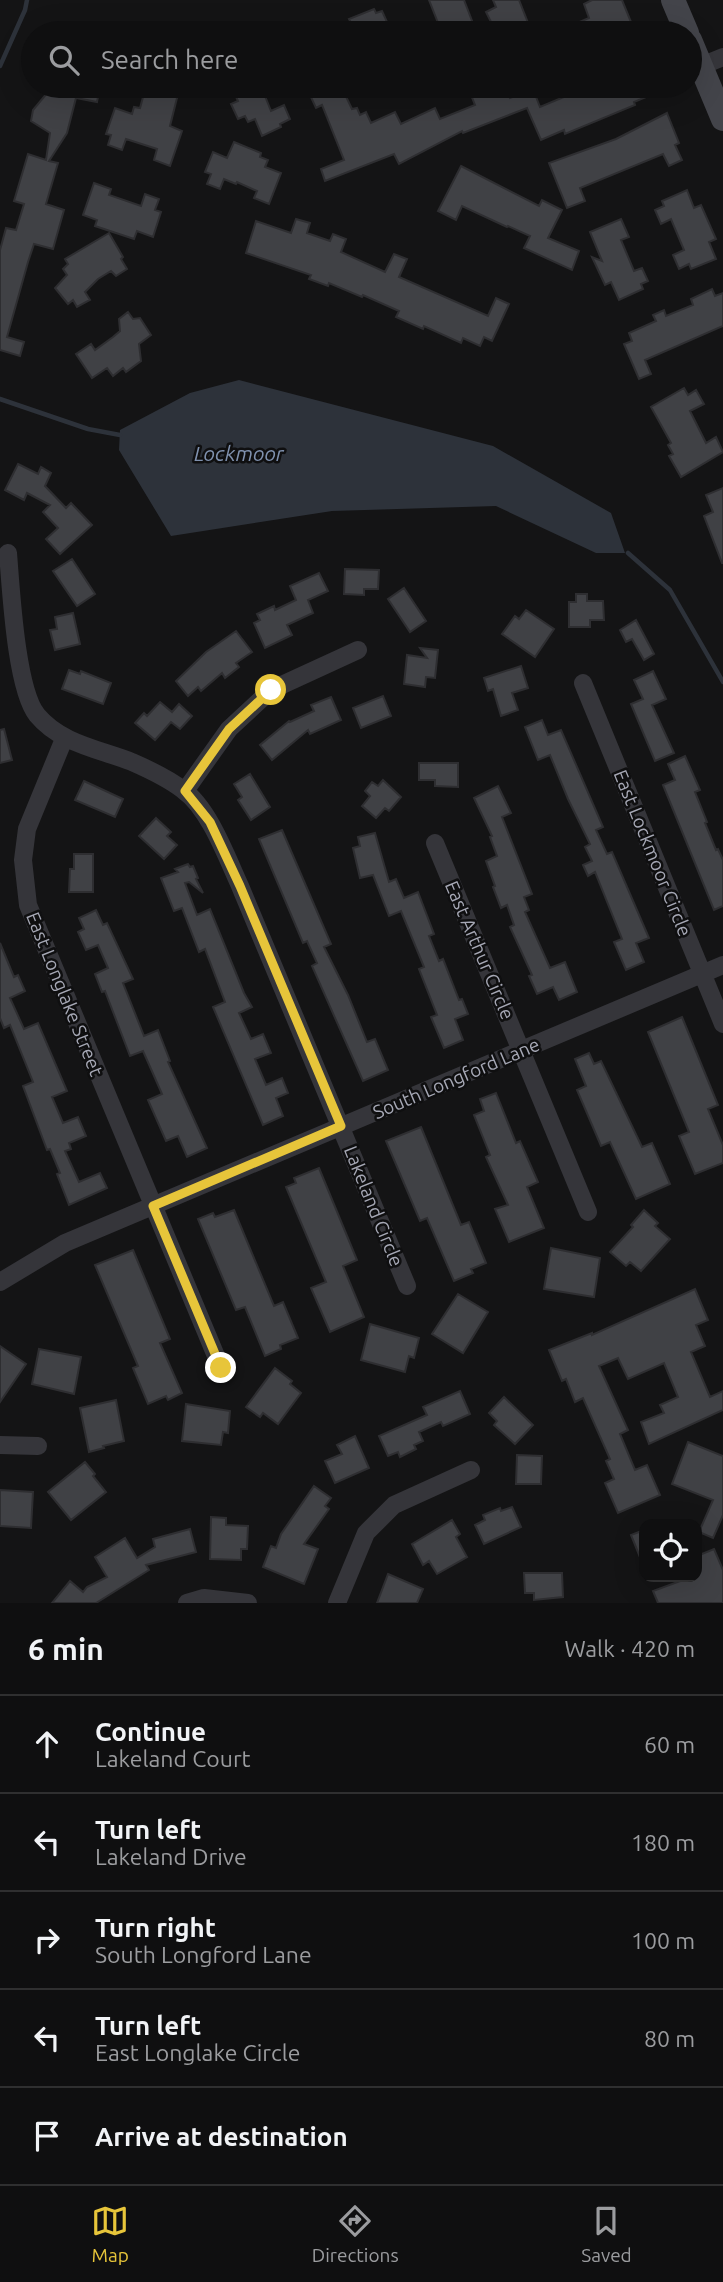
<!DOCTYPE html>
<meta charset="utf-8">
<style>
body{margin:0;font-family:Ubuntu,sans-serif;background:#1d1d1e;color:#f1f3f6}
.controls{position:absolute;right:21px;bottom:21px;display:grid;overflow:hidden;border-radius:14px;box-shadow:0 7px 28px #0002}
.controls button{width:63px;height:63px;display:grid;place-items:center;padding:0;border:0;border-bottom:2px solid #2f2f30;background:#0f0f10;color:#f1f3f6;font:35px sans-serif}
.stop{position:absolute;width:21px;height:21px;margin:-16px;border:5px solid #e7c53a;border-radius:50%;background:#fff}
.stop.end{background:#e7c53a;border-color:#fff;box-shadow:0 2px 7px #0008}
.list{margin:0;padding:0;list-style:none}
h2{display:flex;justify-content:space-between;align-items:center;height:91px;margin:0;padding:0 28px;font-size:30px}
h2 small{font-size:23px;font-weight:400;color:#9b9c9f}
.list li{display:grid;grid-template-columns:46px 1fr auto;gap:21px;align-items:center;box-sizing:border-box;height:98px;padding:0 28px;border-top:2px solid #2f2f30}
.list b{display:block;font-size:26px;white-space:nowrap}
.list p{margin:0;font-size:23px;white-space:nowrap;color:#9b9c9f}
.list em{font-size:23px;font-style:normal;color:#9b9c9f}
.icon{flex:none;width:38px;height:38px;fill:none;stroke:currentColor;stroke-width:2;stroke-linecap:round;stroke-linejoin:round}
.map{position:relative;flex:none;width:723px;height:1603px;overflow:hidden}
.search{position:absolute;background:#0f0f10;box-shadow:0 7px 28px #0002;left:21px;right:21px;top:21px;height:77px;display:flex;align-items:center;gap:18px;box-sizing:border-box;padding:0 24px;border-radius:38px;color:#9b9c9f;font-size:26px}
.sheet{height:581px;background:#0f0f10}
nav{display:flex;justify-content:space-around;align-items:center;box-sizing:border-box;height:98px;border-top:2px solid #2f2f30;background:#0f0f10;font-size:19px;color:#9b9c9f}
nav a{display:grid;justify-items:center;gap:4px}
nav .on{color:#e7c53a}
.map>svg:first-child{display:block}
.water{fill:#2d323a}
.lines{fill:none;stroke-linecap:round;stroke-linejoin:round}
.stream{stroke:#2d323a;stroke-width:4.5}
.building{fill:#404145;stroke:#2e2e31;stroke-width:2}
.street{stroke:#35353a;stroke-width:18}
.secondary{stroke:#43444a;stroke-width:24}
.route{stroke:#e7c53a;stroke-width:9}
.labels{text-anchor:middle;stroke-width:5;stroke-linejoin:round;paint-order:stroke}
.street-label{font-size:19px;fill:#a6a8b5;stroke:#0f0f10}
.water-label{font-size:21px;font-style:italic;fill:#7f91ae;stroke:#0f0f10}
</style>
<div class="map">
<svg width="723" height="1603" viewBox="0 0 723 1603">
<rect width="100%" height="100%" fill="#141415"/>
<!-- water -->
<path class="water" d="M239,380L493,446L611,513L625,553H596L496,506L332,511L171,536L119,450L120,430L190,393Z"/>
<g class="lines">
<!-- stream -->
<path class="stream" d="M0,66L25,10L27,0
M0,399L88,429L120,435
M628,553L670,590L723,682"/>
</g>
<!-- building -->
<path class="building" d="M429,0H464L474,26L468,29L470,33H442Z
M493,0H519L532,33H505L504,27L494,28L486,12L496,7Z
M592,0H622L631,22L602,33H581L577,23L589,18L584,4Z
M374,9L376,13L382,11L388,24L381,28L383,33H356L349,19Z
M49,86L100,87L97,102L76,98L67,133L49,161L58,163L46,204L64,210L53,249L34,244L28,262L7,337L24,342L20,356L0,350V250L6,228L16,230L24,204L14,201L28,154L46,160L50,133L31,121L33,110L48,92Z
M146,86H180L170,126L182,131L170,166L154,160L157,149L126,139L122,150L108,145L111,135L106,134L115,108L132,114L134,107L140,108Z
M231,86H261L271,111L284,105L290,119L280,124L281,127L262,136L255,119L248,122L245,116L238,119L231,104L238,101Z
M316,86H341L352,109L357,108L360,115L366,112L371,123L395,112L401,124L435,108L440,119L475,105L471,95L485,90L484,86H505L510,98L533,89L540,107L590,86H648L651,95L634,102L635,105L565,134L564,130L541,140L527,108L463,133L462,131L399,164L394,154L325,181L321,169L344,160L322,105L316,108L310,95L319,91Z
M667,113L679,143L675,145L682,160L669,166L663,154L580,188L585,201L567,208L549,163L616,139Z
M234,142L261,153L260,157L268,160L265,167L281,173L269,204L254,198L257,191L237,182L236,184L224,179L220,189L207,184L211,174L205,172L213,152L227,158Z
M461,166L539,206L542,200L562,210L548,238L579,251L572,270L524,248L530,236L508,226L507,227L462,206L456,220L438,211Z
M94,183L111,189L109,195L141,206L145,194L159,199L155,210L161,212L153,237L137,231L134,239L95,226L97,220L83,215Z
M687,190L694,208L701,205L716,239L709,242L716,259L691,269L689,264L679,269L673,255L684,250L671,219L661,224L655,210L664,206L662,201Z
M296,219L310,223L307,233L330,241L333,234L346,239L341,252L385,272L394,254L407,259L399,277L488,316L496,298L509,304L492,341L484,337L480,346L463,338L461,343L424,326L423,329L396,317L399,311L363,295L362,297L329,283L328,286L309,279L311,275L246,253L256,221L291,233Z
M621,219L629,237L621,240L634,271L642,268L648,281L641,284L643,289L619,300L611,282L605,285L592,257L602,261L590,232Z
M109,233L123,257L121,259L127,269L116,276L111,271L98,279L85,292L90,300L77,307L73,300L68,304L55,288L67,275L63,269L68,264L65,259Z
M712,289L715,296L723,293V326L645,360L651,374L639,379L624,344L632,341L629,333L656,321L653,315L664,310L666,316L693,305L691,299Z
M128,312L133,319L140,318L151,335L139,344L141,361L126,372L123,368L113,376L107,368L92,378L76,354L91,344L95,350L113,337L120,331L119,319Z
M684,388L688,395L696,390L704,404L690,411L706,443L716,437L723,452L681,477L669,456L673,454L668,445L671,443L651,407Z
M18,464L38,474L41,467L51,473L45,486L66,508L71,503L92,525L60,554L46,539L58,528L43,512L50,505L27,493L24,500L5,490Z
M723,488V563H722L704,516L713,512L706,495Z
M72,559L95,594L77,606L53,571Z
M345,569L379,570L378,589H364V595L344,594Z
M319,573L328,591L308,600L313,613L287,625L292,635L265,648L254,623L260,620L257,614L274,606L275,610L296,600L290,586Z
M404,588L426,621L410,632L388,599Z
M576,594H587V601H603L604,620H590V627H569V602H576Z
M526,610L554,629L535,657L502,634L515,616L519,619Z
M73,613L80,644L55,650L50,630L57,629L55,617Z
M636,620L654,654L644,660L632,639L626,642L620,630Z
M236,631L252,652L236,663L239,667L225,678L222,673L201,691L198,687L188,696L176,681L206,652Z
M420,648L438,650L435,678L426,677L425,687L404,684L407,655L427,658Z
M521,666L528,688L512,693L518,710L501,716L493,689L488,691L484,678Z
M69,670L80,674L81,671L111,683L103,704L62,689Z
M653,671L666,699L652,705L674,753L655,761L631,704L643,699L634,680Z
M383,696L391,716L361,728L353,708Z
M331,697L341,720L310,734L308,730L272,760L260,745L289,721L290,722L314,711L311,705Z
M160,702L172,712L179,704L192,716L180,729L171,722L155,740L135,723L144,713L147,716Z
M542,720L548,735L561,730L603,827L596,830L607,854L612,852L649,938L636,943L644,962L626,970L614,942L622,939L595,872L588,876L583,865L592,861L585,847L590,844L568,799L550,755L538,760L525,727Z
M4,729L12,760L0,763V730Z
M685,756L700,790L695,792L707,822L705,823L716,850L718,849L723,860V906L714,910L663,785L675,780L668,764Z
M419,763H458V787L435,786V780H419Z
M250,774L270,807L251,820L238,800L242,797L234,784Z
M383,780L401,797L389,811L385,808L376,818L362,806L370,796L365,791L372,782L378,786Z
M84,781L123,799L115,817L75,800Z
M498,786L511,813L502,817L532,894L524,897L529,910L525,912L550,968L565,962L577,992L559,1000L553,987L537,994L529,976L532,975L510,927L514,925L507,905L501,908L493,887L495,886L486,861L497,856L490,837L492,836L474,798Z
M156,818L171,832L167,836L177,845L164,859L139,836Z
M282,830L331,944L324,947L348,995L367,1042L375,1039L388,1070L363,1081L312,966L317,963L307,941L303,943L259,839Z
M375,833L389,882L396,879L404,898L418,892L434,934L429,936L439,961L443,959L459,1000L462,999L468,1014L455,1019L463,1040L444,1048L431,1017L437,1015L419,969L424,967L401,911L389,916L373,875L360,878L353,848L360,846L358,837Z
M74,854H93V892H69L70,869H74Z
M188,864L190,867L193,866L198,878L196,879L203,893L189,882L185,883L197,915L210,909L244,993L252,1007L239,1013L251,1039L263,1034L271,1053L255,1059L266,1085L282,1078L288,1093L276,1098L283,1116L263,1125L213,1007L225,1002L205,949L199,952L182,908L174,911L161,878L178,872L175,869Z
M96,910L103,925L107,923L133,979L123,983L144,1036L158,1030L170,1061L168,1062L207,1148L187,1157L178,1136L166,1141L148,1100L162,1094L151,1069L143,1051L130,1056L105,991L102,992L95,974L108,968L98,945L86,950L78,932L84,929L79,918Z
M0,943L14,977L18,975L25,991L10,998L24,1029L38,1023L67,1091L52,1097L63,1123L78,1117L86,1136L69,1143L71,1149L65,1151L79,1182L100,1173L107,1188L69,1205L57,1174L60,1173L50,1149L47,1150L23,1086L33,1082L10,1025L4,1028L0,1018Z
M682,1017L718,1105L708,1109L723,1145V1163L695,1174L679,1136L689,1132L648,1032Z
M589,1053L594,1064L601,1061L642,1147L652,1143L670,1184L636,1199L610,1142L601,1146L577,1090L586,1086L575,1059Z
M496,1093L516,1143L520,1141L538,1182L527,1187L544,1228L509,1242L495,1209L508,1205L486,1157L490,1155L474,1115L484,1111L480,1099Z
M421,1127L461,1225L469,1222L486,1263L471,1269L473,1273L454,1281L427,1218L420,1221L386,1141Z
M319,1168L357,1260L343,1266L364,1317L330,1332L311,1288L326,1282L286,1187L296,1183L294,1178Z
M234,1210L274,1306L283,1302L298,1338L280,1345L281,1349L265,1356L245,1307L236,1310L198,1219L213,1213L215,1217Z
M644,1210L658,1223L655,1226L670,1239L641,1271L630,1262L626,1266L610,1252L633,1227L631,1225Z
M551,1248L600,1258L594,1297L544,1289Z
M133,1250L170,1339L160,1343L182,1393L168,1400L166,1396L148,1404L133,1368L138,1366L95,1265Z
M695,1289L708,1320L696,1325L705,1346L691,1352L710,1397L723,1391V1410L649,1444L641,1422L664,1413L660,1405L678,1397L664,1363L628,1379L618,1358L599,1366L628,1430L620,1434L635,1470L647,1465L660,1495L618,1513L605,1483L614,1479L606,1461L610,1459L583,1398L575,1402L566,1379L562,1381L549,1350L592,1333V1335Z
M458,1294L488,1312L463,1353L432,1334Z
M370,1324L419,1338L414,1358L409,1356L405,1372L361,1360Z
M0,1346L26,1364L0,1402Z
M39,1349L81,1357L74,1394L32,1384Z
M275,1368L292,1381L290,1384L301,1393L278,1424L263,1413L260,1417L246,1407Z
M460,1391L470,1414L443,1426L441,1422L419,1432L423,1441L414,1445L416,1449L400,1457L398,1452L388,1456L379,1436L427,1415L423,1407Z
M504,1397L533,1425L515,1444L494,1425L497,1421L489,1413Z
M116,1400L124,1441L103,1446L104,1448L89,1452L80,1408Z
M186,1404L230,1411L228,1433L223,1432L221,1445L182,1441Z
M355,1436L369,1468L335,1483L325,1461L342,1454L337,1445Z
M688,1442L723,1456V1515L713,1538L699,1532L713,1500L672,1484Z
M517,1455L542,1456L541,1484H516Z
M85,1462L95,1474L93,1476L106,1492L71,1520L48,1492Z
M314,1486L331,1498L325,1506L329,1509L304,1544L318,1549L304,1584L263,1567L271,1546L276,1548L281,1534Z
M0,1490L33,1492L31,1528L0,1526Z
M512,1507L521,1527L484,1544L475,1525L485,1520L483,1515L500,1508L501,1511Z
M211,1517L226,1518V1525L248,1526L247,1549H241V1560L210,1559Z
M452,1520L460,1534L456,1537L467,1557L437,1574L429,1561L423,1565L412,1544Z
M190,1529L196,1552L146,1565L149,1570L96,1603H52L70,1581L83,1592L87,1587L107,1577L95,1557L125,1538L137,1558L155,1547L153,1539Z
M644,1530V1567L631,1535Z
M714,1549L723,1570V1603H658L653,1591L691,1577H697V1556Z
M524,1573H562L563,1597L534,1600V1593H525Z
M388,1574L423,1589L417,1603H377Z"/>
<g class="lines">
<!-- street -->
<path class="street" d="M701,66L723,57
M8,553C11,589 16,689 37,715C61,744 99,749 132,762C148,769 169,779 183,790C209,808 227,858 240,886L407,1286
M583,683L723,1024
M64,739L27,829L23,860L28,905L221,1368
M185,791L229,729L271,690L358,650
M435,843L588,1212
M0,1282L65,1243L723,965
M0,1445L38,1446
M187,1603L204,1598L248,1603
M337,1603L366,1533L394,1505L471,1470"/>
<!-- secondary -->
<path class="secondary" d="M673,0L687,33
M690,40L723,119"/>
</g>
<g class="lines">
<!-- route -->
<path class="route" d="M221,1368L153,1206L341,1126L240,886L210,822L185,791L229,729L271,690"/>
</g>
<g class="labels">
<!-- street labels -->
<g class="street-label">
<text transform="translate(653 853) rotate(68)" y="7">East Lockmoor Circle</text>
<text transform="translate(480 950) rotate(67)" y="7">East Arthur Circle</text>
<text transform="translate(65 994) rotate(68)" y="7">East Longlake Street</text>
<text transform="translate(456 1078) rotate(-23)" y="7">South Longford Lane</text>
<text transform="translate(374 1206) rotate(68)" y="7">Lakeland Circle</text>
</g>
<!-- water labels -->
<g class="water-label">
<text x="239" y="461">Lockmoor</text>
</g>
</g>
</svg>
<div class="controls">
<button><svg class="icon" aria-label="locate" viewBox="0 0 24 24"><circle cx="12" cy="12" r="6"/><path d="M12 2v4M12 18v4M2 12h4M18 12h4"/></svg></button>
</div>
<div class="stop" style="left:271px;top:690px"></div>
<div class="stop end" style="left:221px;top:1368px"></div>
<div class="search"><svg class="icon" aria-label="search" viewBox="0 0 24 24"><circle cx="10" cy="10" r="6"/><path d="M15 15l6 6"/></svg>Search here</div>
</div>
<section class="sheet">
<h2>6 min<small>Walk · 420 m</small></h2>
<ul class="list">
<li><svg class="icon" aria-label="ahead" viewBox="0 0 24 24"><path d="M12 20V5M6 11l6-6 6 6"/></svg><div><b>Continue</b><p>Lakeland Court</p></div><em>60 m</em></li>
<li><svg class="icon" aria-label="left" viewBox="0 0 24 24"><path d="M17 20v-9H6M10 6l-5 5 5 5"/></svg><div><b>Turn left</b><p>Lakeland Drive</p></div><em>180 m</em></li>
<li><svg class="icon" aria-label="right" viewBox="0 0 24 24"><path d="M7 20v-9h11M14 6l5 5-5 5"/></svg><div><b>Turn right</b><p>South Longford Lane</p></div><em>100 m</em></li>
<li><svg class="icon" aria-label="left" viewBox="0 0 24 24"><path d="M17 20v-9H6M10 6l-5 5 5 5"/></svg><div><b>Turn left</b><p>East Longlake Circle</p></div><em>80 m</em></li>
<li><svg class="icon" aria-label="arrive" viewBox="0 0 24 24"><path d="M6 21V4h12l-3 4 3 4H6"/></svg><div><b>Arrive at destination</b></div></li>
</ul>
</section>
<nav>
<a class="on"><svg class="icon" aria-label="map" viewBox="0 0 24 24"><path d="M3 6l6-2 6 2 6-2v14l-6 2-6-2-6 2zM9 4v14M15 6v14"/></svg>Map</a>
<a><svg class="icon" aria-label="directions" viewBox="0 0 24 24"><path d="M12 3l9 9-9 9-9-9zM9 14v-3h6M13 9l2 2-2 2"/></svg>Directions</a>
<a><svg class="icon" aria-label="saved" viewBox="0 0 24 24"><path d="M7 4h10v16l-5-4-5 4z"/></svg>Saved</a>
</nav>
